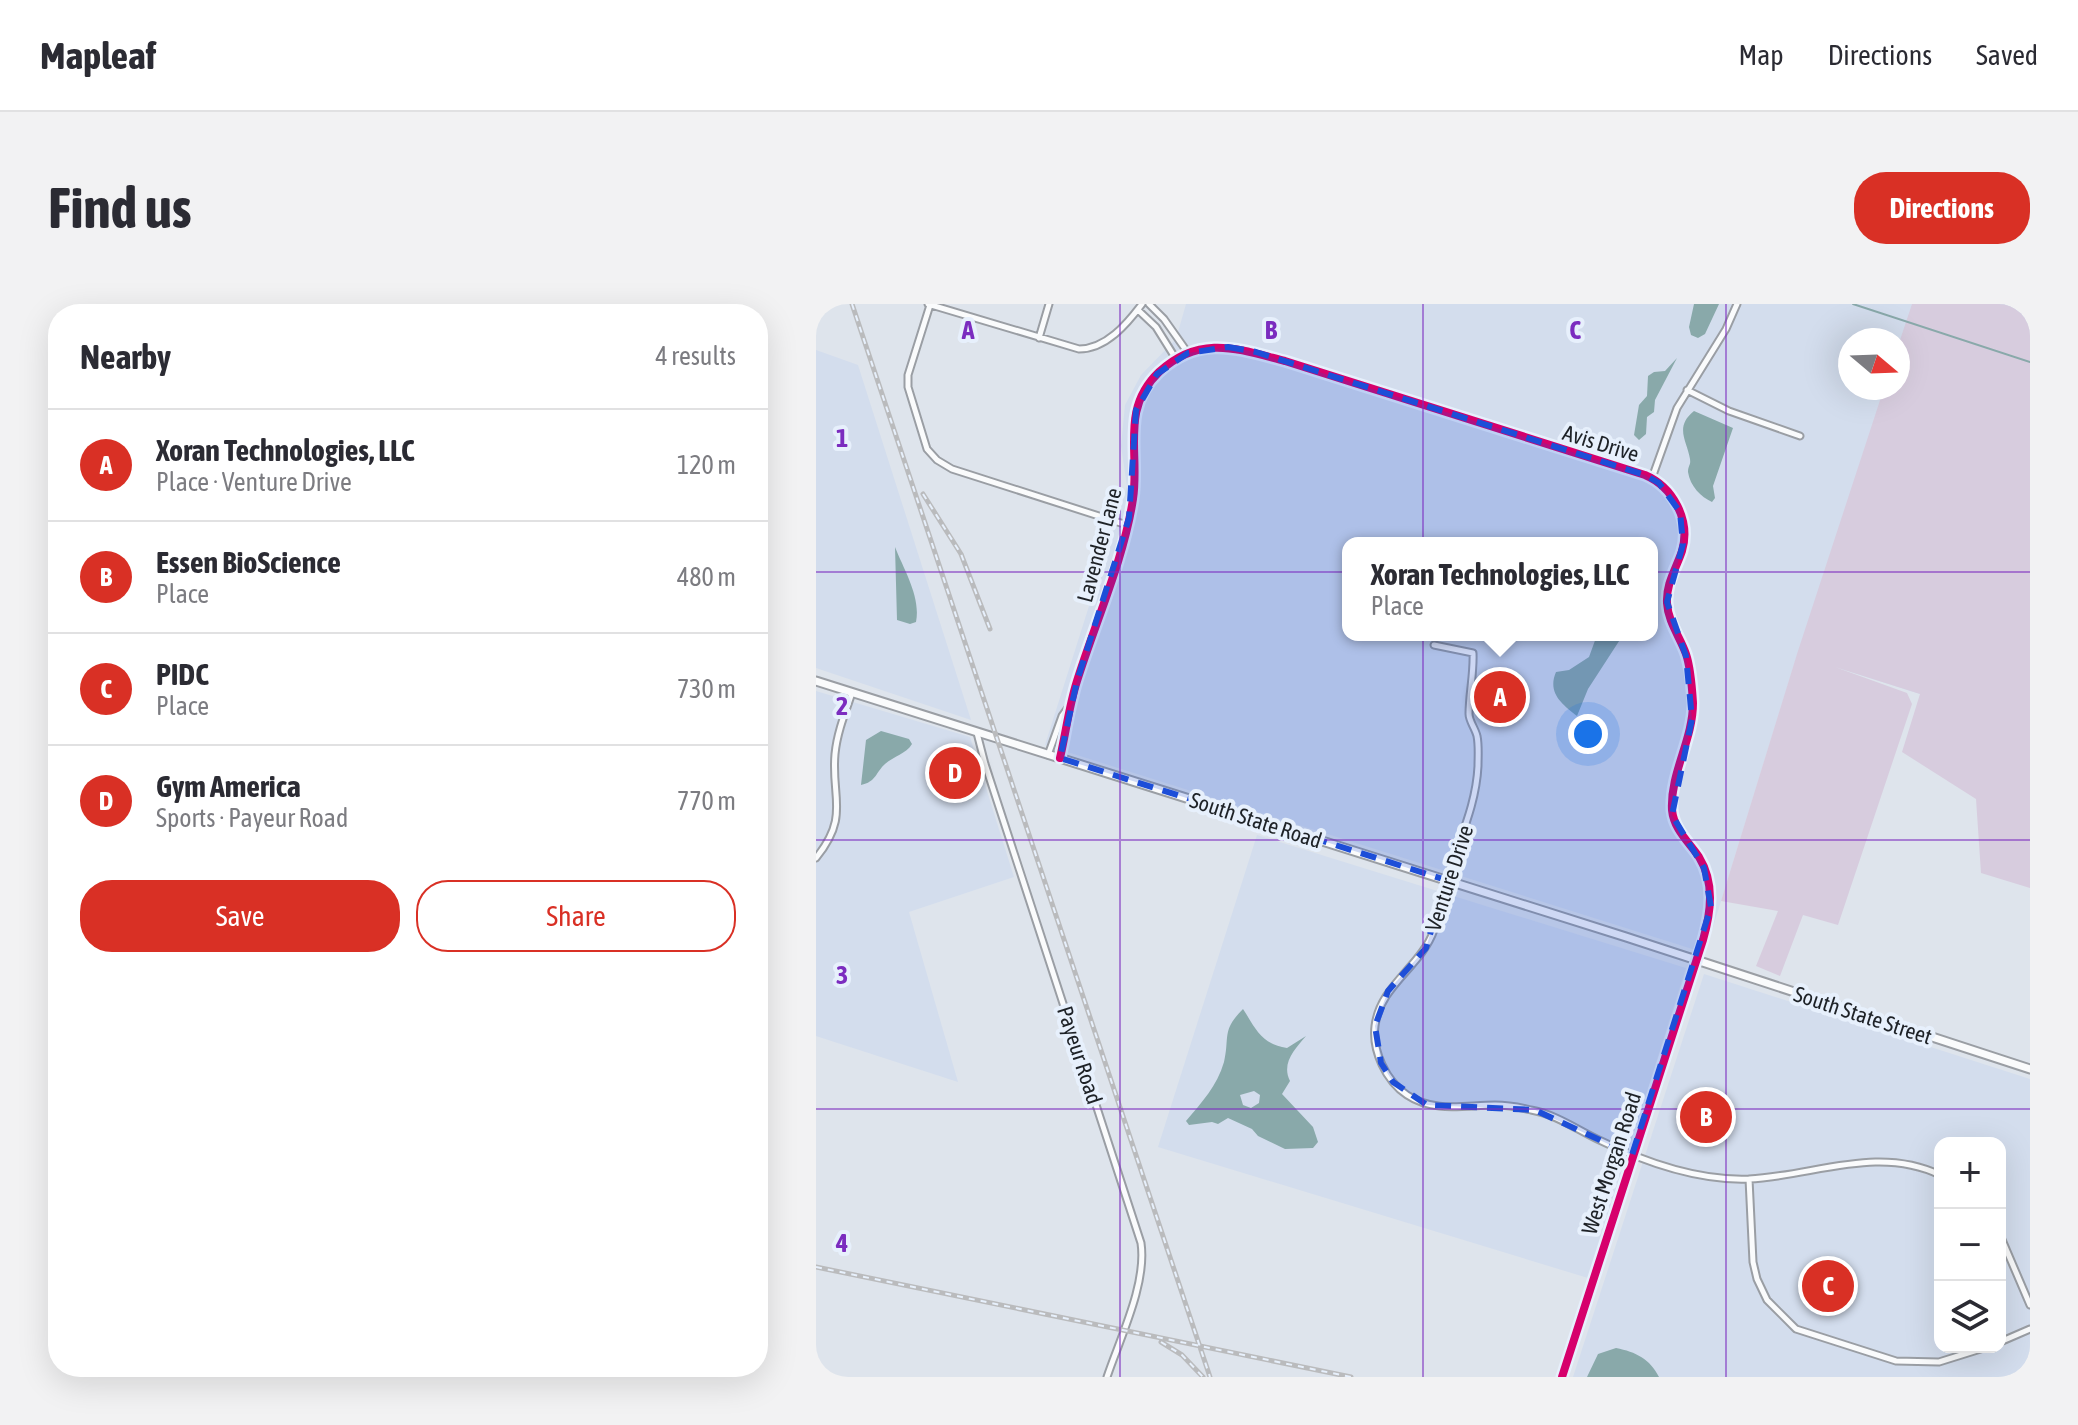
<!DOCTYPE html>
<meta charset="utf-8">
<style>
body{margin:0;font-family:"Asap Condensed",sans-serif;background:#f2f2f3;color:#2b2b33}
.controls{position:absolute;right:24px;bottom:24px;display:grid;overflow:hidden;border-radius:16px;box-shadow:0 8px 32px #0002}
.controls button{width:72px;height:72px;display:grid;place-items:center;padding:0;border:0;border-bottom:2px solid #e1e1e2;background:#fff;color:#2b2b33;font:40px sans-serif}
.compass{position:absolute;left:1022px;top:24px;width:72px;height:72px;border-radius:50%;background:#fff;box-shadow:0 8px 32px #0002;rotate:109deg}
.you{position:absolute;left:772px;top:430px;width:28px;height:28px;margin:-20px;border:6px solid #fff;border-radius:50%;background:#1a73e8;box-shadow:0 0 0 12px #1a73e833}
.badge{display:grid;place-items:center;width:52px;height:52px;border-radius:50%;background:#d93025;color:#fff;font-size:26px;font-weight:700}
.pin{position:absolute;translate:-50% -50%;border:4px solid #fff;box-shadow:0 2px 8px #0006}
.popup{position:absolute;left:526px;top:233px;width:316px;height:104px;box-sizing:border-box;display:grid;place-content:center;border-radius:16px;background:#fff;filter:drop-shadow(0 2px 6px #0005);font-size:26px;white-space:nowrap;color:#7c7c81}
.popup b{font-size:30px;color:#2b2b33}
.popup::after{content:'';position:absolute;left:50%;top:100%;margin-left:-16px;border:16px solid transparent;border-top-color:#fff}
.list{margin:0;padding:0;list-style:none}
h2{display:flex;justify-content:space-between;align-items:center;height:104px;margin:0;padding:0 32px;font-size:34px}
h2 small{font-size:26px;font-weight:400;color:#7c7c81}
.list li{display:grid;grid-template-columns:52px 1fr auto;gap:24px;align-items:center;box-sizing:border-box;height:112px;padding:0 32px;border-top:2px solid #e1e1e2}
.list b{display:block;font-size:30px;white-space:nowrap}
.list p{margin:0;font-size:26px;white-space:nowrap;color:#7c7c81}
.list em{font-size:26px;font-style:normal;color:#7c7c81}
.actions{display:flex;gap:16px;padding:24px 32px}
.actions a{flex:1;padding:18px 0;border:2px solid #d93025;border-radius:32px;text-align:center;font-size:28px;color:#d93025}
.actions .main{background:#d93025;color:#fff}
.icon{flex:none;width:44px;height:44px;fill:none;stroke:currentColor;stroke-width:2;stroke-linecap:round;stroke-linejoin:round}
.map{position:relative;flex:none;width:1214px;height:1073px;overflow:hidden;border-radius:32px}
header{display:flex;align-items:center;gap:48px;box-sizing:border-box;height:112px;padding:0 40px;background:#fff;border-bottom:2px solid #e1e1e2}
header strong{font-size:38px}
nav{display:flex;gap:44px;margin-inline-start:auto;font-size:28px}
.intro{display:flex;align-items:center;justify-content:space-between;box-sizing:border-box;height:192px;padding:0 48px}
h1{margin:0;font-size:56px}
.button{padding:20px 36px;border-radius:32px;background:#d93025;color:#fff;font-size:28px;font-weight:700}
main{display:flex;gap:48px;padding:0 48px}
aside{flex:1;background:#fff;border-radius:32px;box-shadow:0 8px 32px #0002}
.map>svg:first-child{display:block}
.built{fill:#d3dded;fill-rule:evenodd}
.green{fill:#d7ccde}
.water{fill:#89a9aa;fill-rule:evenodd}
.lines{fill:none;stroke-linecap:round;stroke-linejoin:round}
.stream{stroke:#89a9aa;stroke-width:2}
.minor-casing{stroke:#9a9ea4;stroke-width:9}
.secondary-casing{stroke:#9a9ea4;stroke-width:11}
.minor{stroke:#fafbfc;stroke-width:5}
.secondary{stroke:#fafbfc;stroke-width:7}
.rail-casing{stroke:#babbbd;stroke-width:5}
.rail{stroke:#e7f0fc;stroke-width:2;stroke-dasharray:6;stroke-linecap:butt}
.cycleway-casing{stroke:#e7f0fc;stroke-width:13}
.cycleway{stroke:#d6006c;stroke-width:8}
.marked{fill:#1d4ed8;fill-opacity:0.2;stroke:#1d4ed8;stroke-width:6;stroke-dasharray:16 10;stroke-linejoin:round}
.grid{fill:none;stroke:#7b2cbf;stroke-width:2;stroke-opacity:0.55}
.labels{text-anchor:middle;stroke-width:8;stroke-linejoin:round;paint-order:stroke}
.street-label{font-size:22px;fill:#1e2227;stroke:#e7f0fc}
.grid-label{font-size:26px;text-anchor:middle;font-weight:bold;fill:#7b2cbf;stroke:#e7f0fc;stroke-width:8;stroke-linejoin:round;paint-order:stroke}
</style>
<header>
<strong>Mapleaf</strong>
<nav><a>Map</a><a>Directions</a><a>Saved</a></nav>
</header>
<div class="intro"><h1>Find us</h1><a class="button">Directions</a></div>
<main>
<aside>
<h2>Nearby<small>4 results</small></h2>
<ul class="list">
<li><span class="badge">A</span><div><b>Xoran Technologies, LLC</b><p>Place · Venture Drive</p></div><em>120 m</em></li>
<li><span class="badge">B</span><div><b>Essen BioScience</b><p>Place</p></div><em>480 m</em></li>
<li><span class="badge">C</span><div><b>PIDC</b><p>Place</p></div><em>730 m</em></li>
<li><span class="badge">D</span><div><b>Gym America</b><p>Sports · Payeur Road</p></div><em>770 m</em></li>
</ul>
<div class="actions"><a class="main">Save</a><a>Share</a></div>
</aside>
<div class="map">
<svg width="1214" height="1073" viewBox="0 0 1214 1073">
<rect width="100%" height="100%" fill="#dee4ec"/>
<!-- built -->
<path class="built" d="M370,0H1214L1104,390L981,351L889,649L229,441L311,182L305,142L309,101L325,71L360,35ZM1034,36H1082V84H1034ZM532,239H836V331H532Z
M0,46L42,61L155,416L0,364Z
M0,387L154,433L198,573L93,608L142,778L0,732Z
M441,531L870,664L772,974L342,843Z
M888,670L1214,775V1073H757ZM1124,839H1184V1043H1124Z"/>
<!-- green -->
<path class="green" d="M1096,0H1214V584L1165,569L1160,495L1086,448L1104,390L1019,363L1091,389L1096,400L1022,621L987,611L964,672L940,662L962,607L905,597L981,350L1068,84H1082V42Z"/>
<!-- water -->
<path class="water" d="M878,0H903L889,30L882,34L875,31L873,23Z
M861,54L839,96L838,108L831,113L830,130L823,136L818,131L823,101L831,92L832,72L838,68L849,67Z
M878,107L917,124L897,182L899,194L896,198C885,193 874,182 872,168C872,161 875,162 874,155C871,137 858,123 878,107Z
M79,243C88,266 105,293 100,318L94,320L81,316Z
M781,331H807L772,385L761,412C746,400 731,389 740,368L753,366L773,353Z
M65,427L93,435L96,440C90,450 78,452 69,460C60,468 60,478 45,481L50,436Z
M427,705C440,725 445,740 471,744L490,732C479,745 465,759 474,777L466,790L497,823L502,838L497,844L469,845L442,832L436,825L412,814L402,820L396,818L373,821L370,817C386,798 401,782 408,758C414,733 405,727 427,705ZM438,787L444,791L443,799L435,804L427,801L424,791Z
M800,1044C820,1048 834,1055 843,1073H771L782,1050Z"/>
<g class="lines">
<!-- stream -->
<path class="stream" d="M1037,0L1214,58"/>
<defs>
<path id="minor" d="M112,0L263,45C290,45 311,20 326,0
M333,0L348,15L372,49
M114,1L92,71V83L111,145L121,156L136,165L311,221
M322,6L340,23L360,55
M223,34L233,0
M871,86L913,107L984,132
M836,174L861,104L910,25L921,0
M618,341L657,349C658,369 653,390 653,410C653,417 659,424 661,432C663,442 662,452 662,462C660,504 641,539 630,579C626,594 624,611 618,626C605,663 564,681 559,722C556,747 570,777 591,791C618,809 649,801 679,801C691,801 703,803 715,806C739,810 760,825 781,835C826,857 882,877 933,875C997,872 1062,841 1124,871
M161,429L169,460L325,939C331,980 304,1034 291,1073
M232,451L246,412L254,401
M244,454C250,428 253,402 261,377C279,319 308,255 317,195C324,149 304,105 343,68C384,30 422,45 469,57L829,171C857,183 875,216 866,247C860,265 850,279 851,299C852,318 864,333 870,350C875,365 876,383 877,399C877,436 854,469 856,506C858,526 873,538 883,553C899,579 895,608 887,636L746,1073
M0,554C34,512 15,494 19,450C21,429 29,409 36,389
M933,875L937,958L941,975L951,996L980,1025L1080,1057L1123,1058L1171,1043
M1184,931L1214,1001
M1184,1038L1214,1025"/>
<path id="secondary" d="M0,377L810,633L1214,765"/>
</defs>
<!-- minor casing -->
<use href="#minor" class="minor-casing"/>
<!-- secondary casing -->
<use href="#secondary" class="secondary-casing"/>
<!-- minor -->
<use href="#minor" class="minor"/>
<!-- secondary -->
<use href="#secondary" class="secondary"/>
<defs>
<path id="rail" d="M36,0L394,1073
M107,190L145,250L174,325
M0,963L535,1073
M345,1038L366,1051L387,1073"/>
</defs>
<!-- rail casing -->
<use href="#rail" class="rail-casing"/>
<!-- rail -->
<use href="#rail" class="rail"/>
<defs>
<path id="cycleway" d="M244,454C250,428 253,402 261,377C279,319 308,255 317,195C324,149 304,105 343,68C384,30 422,45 469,57L829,171C857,183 875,216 866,247C860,265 850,279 851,299C852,318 864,333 870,350C875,365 876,383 877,399C877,436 854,469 856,506C858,526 873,538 883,553C899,579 895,608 887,636L746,1073"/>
</defs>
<!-- cycleway casing -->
<use href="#cycleway" class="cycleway-casing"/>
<!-- cycleway -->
<use href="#cycleway" class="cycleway"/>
</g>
<!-- marked area -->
<path class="marked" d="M412,43L440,48L829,171L843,179L864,208L867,240L851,298L870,352L876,415L856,511L888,564L895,603L816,851L719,806L611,801L577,778L565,759L559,722L572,687L610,644L630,576L244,454L261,377L313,214L320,106L341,70L372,49Z"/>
<!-- grid -->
<path class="grid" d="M304,0V1073M607,0V1073M910,0V1073M0,268H1214M0,536H1214M0,805H1214"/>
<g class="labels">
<!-- street labels -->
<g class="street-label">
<text transform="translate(785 139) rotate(17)" y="8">Avis Drive</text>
<text transform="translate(283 241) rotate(-75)" y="8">Lavender Lane</text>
<text transform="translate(440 516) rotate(18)" y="8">South State Road</text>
<text transform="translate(633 574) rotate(-72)" y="8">Venture Drive</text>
<text transform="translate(1047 711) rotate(18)" y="8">South State Street</text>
<text transform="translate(264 751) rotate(72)" y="8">Payeur Road</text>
<text transform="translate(795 859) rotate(-72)" y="8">West Morgan Road</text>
</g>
</g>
<g class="grid-label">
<text x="152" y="35">A</text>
<text x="455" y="35">B</text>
<text x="759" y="35">C</text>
<text x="26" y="143">1</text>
<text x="26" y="411">2</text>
<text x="26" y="680">3</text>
<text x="26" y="948">4</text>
</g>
</svg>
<div class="controls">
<button>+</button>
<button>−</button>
<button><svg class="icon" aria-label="layers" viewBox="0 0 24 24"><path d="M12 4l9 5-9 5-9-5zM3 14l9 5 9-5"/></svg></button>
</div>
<svg class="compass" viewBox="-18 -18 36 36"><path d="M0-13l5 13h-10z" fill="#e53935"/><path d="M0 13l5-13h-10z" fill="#7c7c81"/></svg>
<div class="you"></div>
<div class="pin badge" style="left:684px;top:393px">A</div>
<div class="popup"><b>Xoran Technologies, LLC</b>Place</div>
<div class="pin badge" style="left:890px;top:813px">B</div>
<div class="pin badge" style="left:1012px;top:982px">C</div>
<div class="pin badge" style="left:139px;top:469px">D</div>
</div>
</main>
